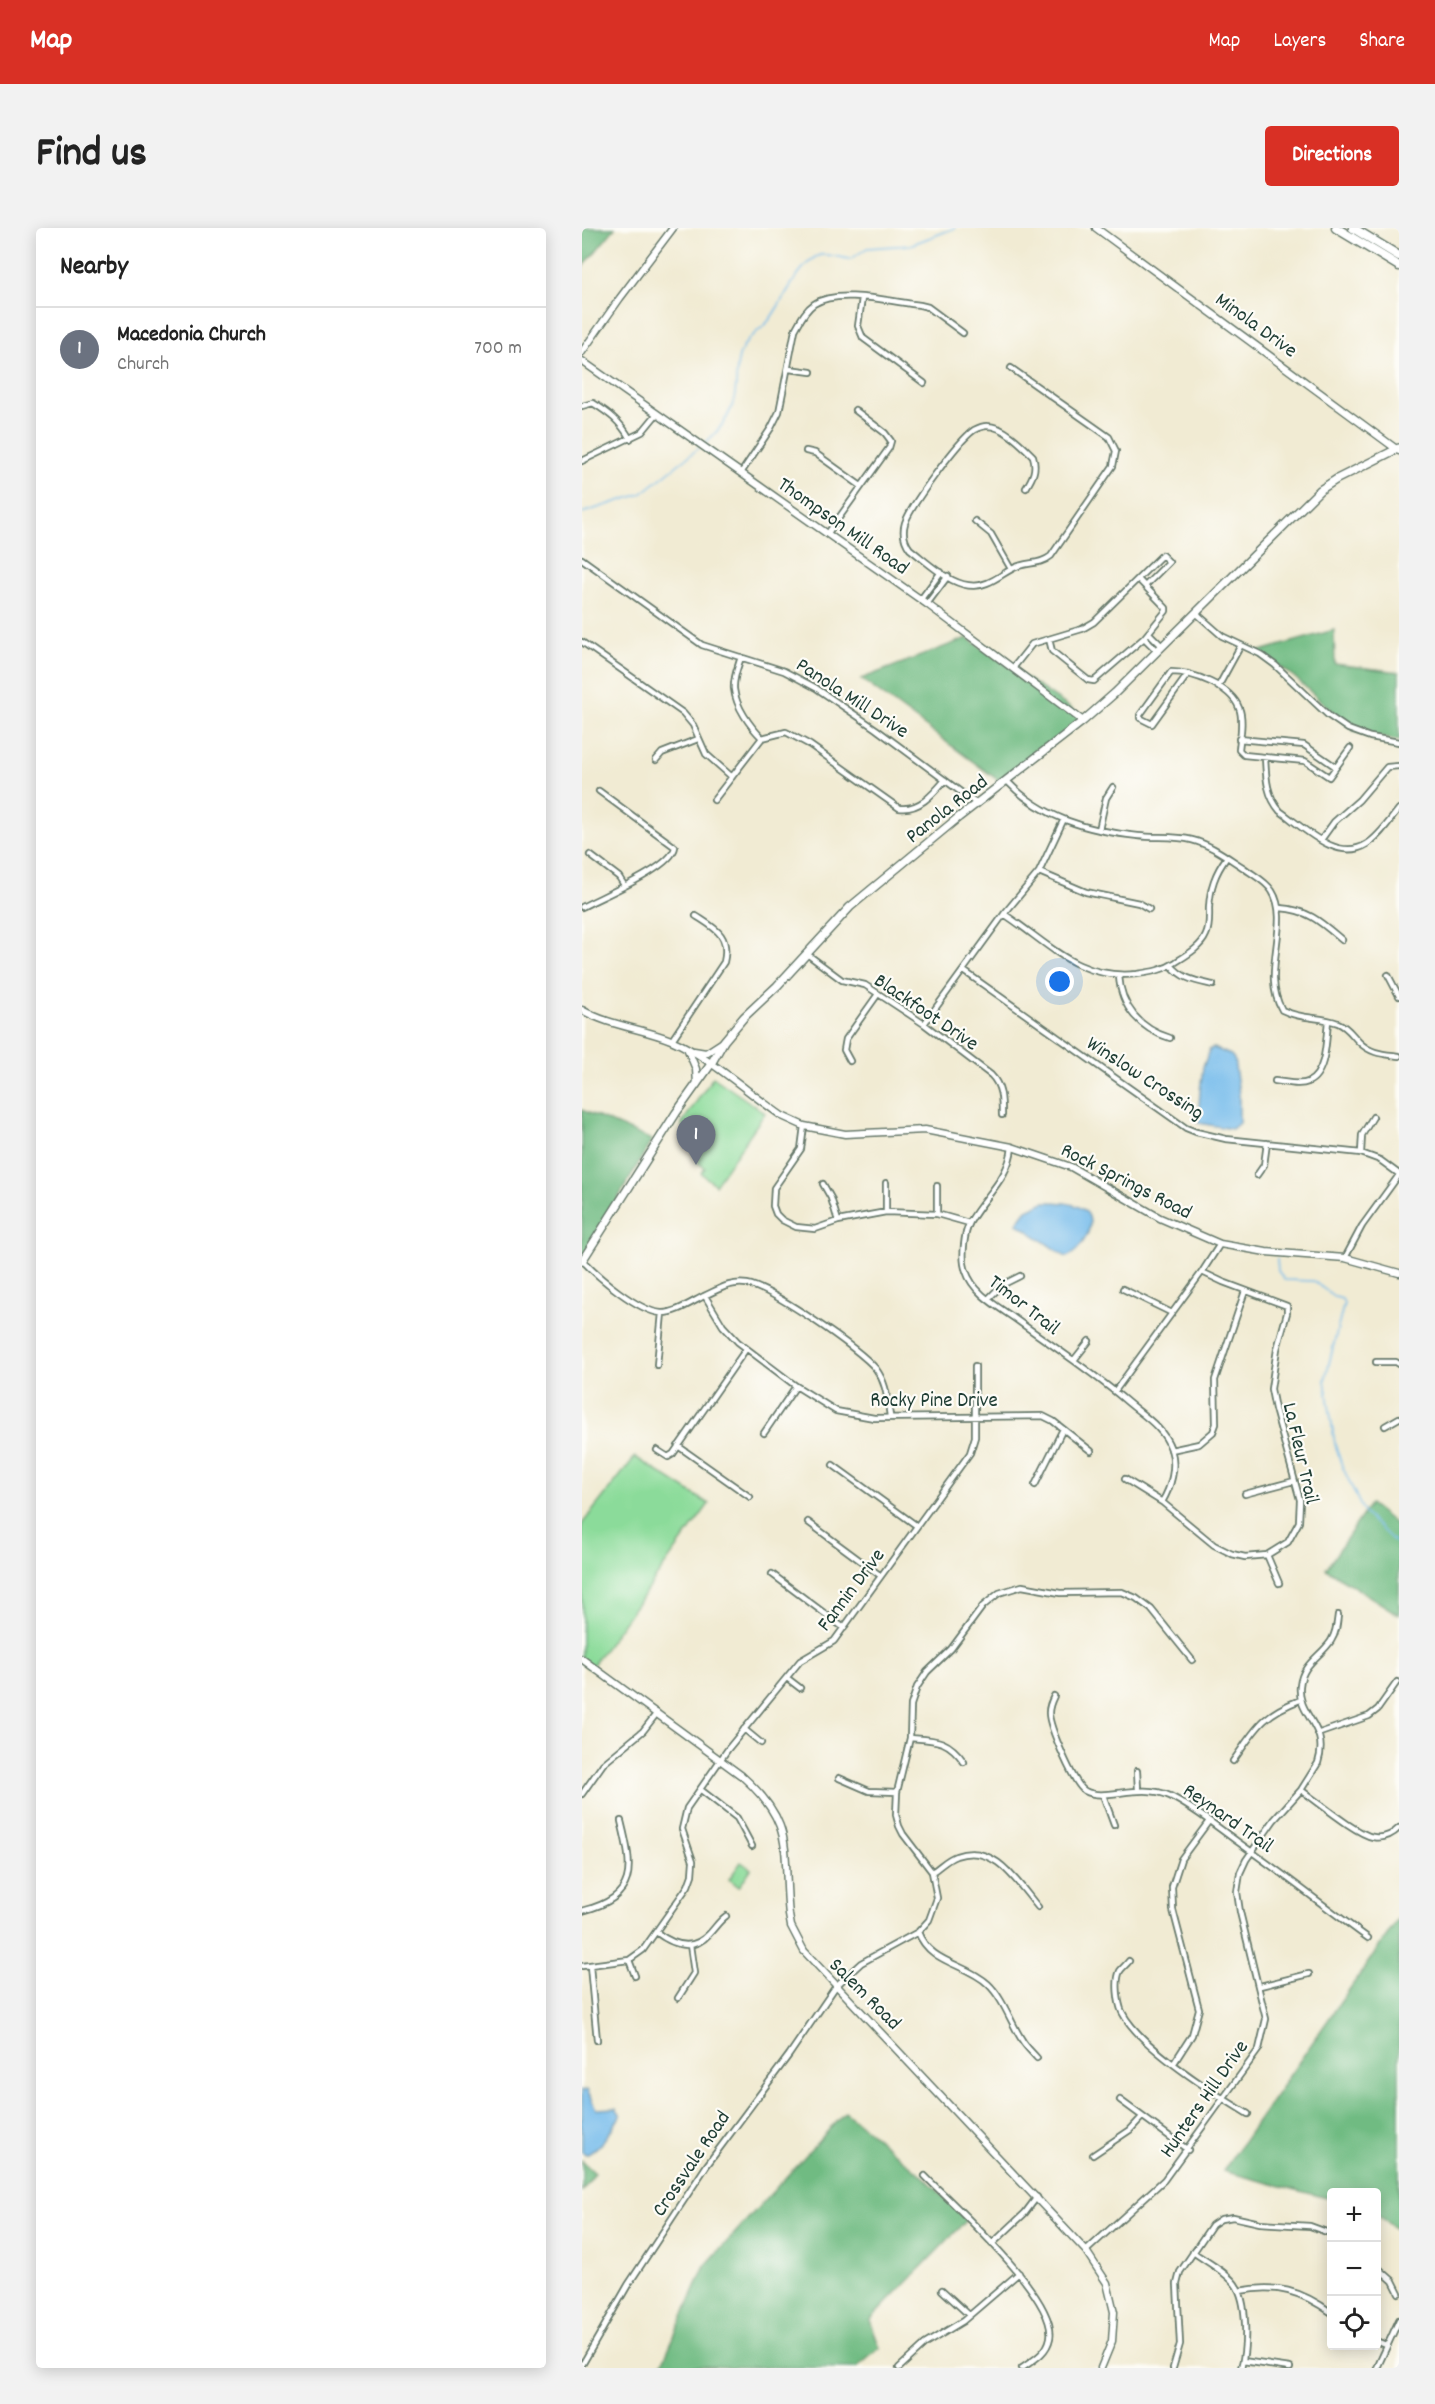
<!DOCTYPE html>
<meta charset="utf-8">
<style>
body{margin:0;font-family:Dekko,sans-serif;background:#f2f2f2;color:#222}
.controls{position:absolute;right:18px;bottom:18px;display:grid;overflow:hidden;border-radius:6px;box-shadow:0 3px 15px #0003}
.controls button{width:54px;height:54px;display:grid;place-items:center;padding:0;border:0;border-bottom:2px solid #e0e0e0;background:#fff;color:#222;font:30px sans-serif}
.you{position:absolute;left:478px;top:754px;width:21px;height:21px;margin:-15px;border:4px solid #fff;border-radius:50%;background:#1a73e8;box-shadow:0 0 0 9px #1a73e833}
.badge{display:grid;place-items:center;width:39px;height:39px;border-radius:50%;background:#d93025;color:#fff;font-size:20px;font-weight:700}
.pin{position:absolute;translate:-50% -50px;filter:drop-shadow(0 2px 3px #0008)}
.pin::after{content:'';position:absolute;top:32px;width:21px;height:18px;background:inherit;clip-path:polygon(0 0,100% 0,50% 100%)}
.list{margin:0;padding:0;list-style:none}
h2{display:flex;justify-content:space-between;align-items:center;height:78px;margin:0;padding:0 24px;font-size:26px}
h2 small{font-size:20px;font-weight:400;color:#767676}
.list li{display:grid;grid-template-columns:39px 1fr auto;gap:18px;align-items:center;box-sizing:border-box;height:84px;padding:0 24px;border-top:2px solid #e0e0e0}
.list b{display:block;font-size:22px;white-space:nowrap}
.list p{margin:0;font-size:20px;white-space:nowrap;color:#767676}
.list em{font-size:20px;font-style:normal;color:#767676}
.icon{flex:none;width:33px;height:33px;fill:none;stroke:currentColor;stroke-width:2;stroke-linecap:round;stroke-linejoin:round}
.map{position:relative;flex:none;width:817px;height:2140px;overflow:hidden;border-radius:6px}
header{display:flex;align-items:center;gap:36px;box-sizing:border-box;height:84px;padding:0 30px;background:#d93025;color:#fff}
header strong{font-size:28px}
nav{display:flex;gap:33px;margin-inline-start:auto;font-size:21px}
.intro{display:flex;align-items:center;justify-content:space-between;box-sizing:border-box;height:144px;padding:0 36px}
h1{margin:0;font-size:42px}
.button{padding:15px 27px;border-radius:6px;background:#d93025;color:#fff;font-size:21px;font-weight:700}
main{display:flex;gap:36px;padding:0 36px}
aside{flex:1;background:#fff;border-radius:6px;box-shadow:0 3px 15px #0003}
.map>svg:first-child{display:block}
.green{fill:#8bdb9a;stroke:#558c67;stroke-width:1.5}
.forest{fill:#70bb82;stroke:#487c5b;stroke-width:1.5}
.water{fill:#74bbeb;stroke:#4a7c90;stroke-width:1.5}
.lines{fill:none;stroke-linecap:round;stroke-linejoin:round}
.stream{stroke:#74bbeb;stroke-width:1.5}
.minor-casing{stroke:#687a6c;stroke-width:8}
.tertiary-casing{stroke:#687a6c;stroke-width:9}
.secondary-casing{stroke:#687a6c;stroke-width:10}
.motorway-casing{stroke:#687a6c;stroke-width:11}
.minor{stroke:#fff;stroke-width:4.5}
.tertiary{stroke:#fff;stroke-width:6}
.secondary{stroke:#fff;stroke-width:7}
.motorway{stroke:#fff;stroke-width:8}
.labels{text-anchor:middle;stroke-width:4.5;stroke-linejoin:round;paint-order:stroke}
.street-label{font-size:21px;fill:#1f3d34;stroke:#fdfcf7}
</style>
<header>
<strong>Map</strong>
<nav><a>Map</a><a>Layers</a><a>Share</a></nav>
</header>
<div class="intro"><h1>Find us</h1><a class="button">Directions</a></div>
<main>
<aside>
<h2>Nearby<small></small></h2>
<ul class="list">
<li><span class="badge" style="background:#6b7280">1</span><div><b>Macedonia Church</b><p>Church</p></div><em>700 m</em></li>
</ul>
</aside>
<div class="map">
<svg width="817" height="2140" viewBox="0 0 817 2140">
<rect width="100%" height="100%" fill="#fdfcf7"/>
<filter id="ink" filterUnits="userSpaceOnUse"><feTurbulence type="fractalNoise" baseFrequency=".0167" numOctaves="2"/><feDisplacementMap in="SourceGraphic" scale="12" xChannelSelector="R" yChannelSelector="G"/><feConvolveMatrix kernelMatrix="1 2 1 2 8 2 1 2 1" color-interpolation-filters="sRGB"/></filter>
<filter id="wash" filterUnits="userSpaceOnUse"><feTurbulence type="fractalNoise" baseFrequency=".008" numOctaves="4" result="noise"/><feDisplacementMap in="SourceGraphic" scale="24" xChannelSelector="R" yChannelSelector="G"/><feGaussianBlur stdDeviation="1.35" result="paint"/><feColorMatrix in="noise" values="0 0 0 0 0 0 0 0 0 0 0 0 0 0 0 0 0 1.4 0 .05"/><feComposite in="paint" operator="in"/></filter>
<g filter="url(#wash)">
<rect width="100%" height="100%" fill="#f1ebd3"/>
<!-- green -->
<path class="green" d="M131,849L183,885L133,957L119,945L123,940L115,934L117,931L110,925L112,921L102,913L100,895Z
M53,1229L127,1276L8,1441L0,1435V1296Z
M159,1634L169,1641L157,1659L147,1651Z"/>
<!-- forest -->
<path class="forest" d="M0,0H33L0,40Z
M752,402L753,436L817,444V513L773,504L710,447L675,424Z
M385,410L503,490L420,555L279,451Z
M0,882L70,912L0,1032Z
M788,1276L817,1299V1387L744,1341Z
M817,1690V2003L795,1987L794,1964H750L749,1971L641,1943Z
M263,1884L341,1948L385,1992L288,2092L298,2120L274,2140L79,2138L123,2038Z
M0,1933L13,1945L0,1964Z"/>
<!-- water -->
<path class="water" d="M632,820L649,827L652,831L657,866V895L650,901L616,895L618,863L621,839L628,821Z
M462,974C474,974 494,974 503,983C517,995 498,1025 484,1029L435,995L445,982Z
M5,1862L14,1881L34,1880L39,1887C30,1900 19,1920 4,1927L0,1925V1863Z"/>
<g class="lines">
<!-- stream -->
<path class="stream" d="M122,216C136,204 148,189 152,171C156,154 152,137 160,121C166,108 180,102 188,91C200,75 219,32 238,27C246,25 260,31 269,31L285,20L328,17L373,0
M0,285L59,266L117,220
M695,1031L696,1043L703,1052L731,1053L753,1069L760,1071L762,1075L743,1152L753,1216L760,1238L782,1285L817,1318"/>
</g>
</g>
<g filter="url(#ink)">
<g class="lines">
<defs>
<path id="minor" d="M280,70L276,98L281,110L342,155
M429,140L527,209L534,223L531,238L469,328C458,337 446,334 434,339C424,343 416,351 405,355C377,367 349,337 328,321C322,313 320,305 323,295C329,277 376,213 392,202C396,200 401,198 405,198C422,198 440,217 451,228C455,241 451,249 444,260
M207,141L229,144
M0,178L11,175C27,185 39,194 48,211
M224,223L233,225L279,258
M0,233L60,204L74,187
M159,245L189,200L197,184L213,102C218,93 223,82 232,76C256,60 310,74 338,77L346,79L381,105
M393,293L409,306L429,341
M246,305L307,220L309,213L303,205L273,182
M0,331L120,417L202,443L234,460L294,501L395,576
M339,371L359,344
M345,376L366,348
M614,385L640,408L678,426L693,437L747,488L766,501L788,509L817,514
M567,405L580,418
M562,410L575,423
M467,411L470,423L506,452L512,453L562,410L584,383V380L556,351
M0,414L101,485L111,497L124,526L150,549
M159,429C156,439 151,450 152,461C154,479 168,498 180,510
M431,440L450,416L500,401L512,394L580,327L587,334L563,358
M606,446L570,496L558,490V487L589,444C610,444 649,458 657,480C662,491 658,510 657,522L662,527L723,533L747,549L768,520
M636,459L659,417
M657,511L722,517L754,539
M683,529C684,548 684,567 698,583C721,599 755,635 785,616C798,608 808,592 817,581
M74,532L80,525L116,511
M425,553C460,590 506,603 556,608C573,610 593,608 610,612C630,617 646,630 662,640C671,647 684,653 690,663C710,694 678,745 700,782C720,792 737,788 756,795C766,799 770,807 777,814C789,826 802,826 817,828
M132,572L180,510L204,504L228,517L317,580C337,583 351,566 363,552
M517,602L524,570L531,559
M739,612L752,594L777,572L805,539L817,538
M8,627L37,649L42,657
M457,644L504,664L557,675L567,681
M0,679C20,668 90,640 93,619L17,563
M698,680C727,682 739,694 760,712
M422,686C468,716 495,752 555,746C570,744 582,742 594,734C605,727 619,719 624,707C628,699 627,688 627,680C628,660 633,645 645,629
M225,726L260,752L283,757L342,796L409,847C420,858 420,872 420,887
M589,737C600,751 614,753 631,757
M382,743L604,900L614,904L644,911L779,925L798,932L817,946
M806,747L817,768
M537,748C539,779 558,801 588,810
M342,796L422,686L457,644L481,593
M90,812L142,734C148,707 134,701 114,688
M268,833L262,822L264,811L296,766
M693,853C704,854 717,858 726,854C745,846 744,810 746,793
M222,898L219,921L192,960L191,978L194,986L200,992L214,999L233,1001L256,993L304,984L355,986L387,995
M430,919C427,951 403,967 388,994C382,1005 379,1031 384,1043C391,1065 415,1078 432,1090C469,1117 508,1142 543,1172C560,1187 581,1198 589,1221C595,1239 589,1259 580,1274
M779,925L780,907L791,889
M675,947L682,937L685,915
M241,956L249,970L256,993
M355,958V986
M304,984V955
M763,1030L780,998L817,947
M0,1032C16,1049 56,1083 79,1085C92,1086 110,1074 122,1068C136,1062 148,1053 165,1056C189,1060 278,1121 294,1141C305,1156 305,1171 308,1188
M541,1061L590,1085
M123,1068L141,1098L156,1114L214,1158L254,1183L292,1190L461,1188L471,1193L509,1223
M406,1071L420,1057L438,1048
M492,1132L507,1113
M794,1134H814L817,1136
M75,1137L80,1085
M533,1163L620,1044L638,1016
M803,1198L817,1190
M182,1205L214,1158
M96,1218L168,1269
M75,1222L86,1229L91,1226L164,1121
M589,1222L617,1216L631,1204L634,1196L633,1152L663,1063
M251,1237L335,1298
M543,1251L580,1274L632,1317L650,1326L663,1329L685,1327L706,1314L717,1294L718,1272L693,1181L689,1161L695,1121L705,1085V1078L641,1054L620,1044
M453,1257L481,1201
M663,1266L712,1253
M226,1294L299,1348
M685,1327L697,1355
M190,1346L262,1400
M205,1450L218,1460
M472,1468C469,1474 467,1478 467,1485C467,1498 492,1557 503,1563C523,1574 557,1554 588,1568C611,1579 635,1599 656,1614C700,1645 742,1678 786,1710
M162,1501L179,1515
M738,1505L787,1488L796,1481L815,1454
M328,1510C354,1512 366,1511 382,1534
M651,1533C674,1501 679,1487 718,1472
M555,1543L556,1561
M257,1550L287,1563L315,1564
M119,1562L155,1590L170,1618
M719,1562C735,1573 774,1606 791,1609C802,1611 810,1607 817,1600
M0,1566L21,1536L61,1503L75,1485
M521,1567L532,1597
M350,1644C358,1639 365,1631 374,1628C412,1614 435,1654 456,1679
M0,1683C56,1669 51,1641 39,1593
M74,1704C91,1717 111,1724 127,1706C133,1700 137,1693 144,1688
M336,1704C348,1736 384,1735 406,1756C421,1770 429,1795 440,1812C444,1819 450,1824 455,1830
M47,1732L53,1748
M547,1733C545,1736 540,1740 538,1743C533,1753 536,1775 540,1784C557,1818 633,1866 666,1886
M0,1738L47,1732L61,1722L106,1658L110,1647L111,1633L100,1601L105,1580L146,1521L218,1433L252,1413L388,1225L393,1209V1138
M8,1738L15,1812
M678,1758L727,1746
M96,1770L112,1745L108,1717
M592,1835L610,1807L617,1781L591,1682L590,1659L599,1631L627,1593
M538,1872L606,1922
M511,1927L548,1902L560,1889
M343,1948C371,1977 476,2070 468,2110C465,2125 452,2132 440,2140
M410,2016L443,1985L455,1969
M504,2023L582,1952L677,1821L684,1791L658,1684L655,1664L658,1645L664,1632L692,1592L719,1562L736,1535C748,1498 715,1489 718,1458C720,1436 738,1429 749,1413C754,1405 755,1397 756,1387
M611,2024C625,2034 643,2043 653,2056C666,2073 665,2120 659,2140
M794,2038L811,2053L817,2065
M360,2062L387,2087
M657,2063C695,2056 718,2062 750,2085
M794,2113L804,2117
M661,2133L708,2140
M0,2137L46,2057L125,1937L207,1827L254,1758L279,1735L336,1704L347,1692L355,1670L350,1644L321,1606L317,1598L314,1587L315,1564L328,1510L329,1477L335,1459L345,1444L369,1421L401,1378L417,1365L440,1358L478,1365L540,1364L554,1370L569,1381L610,1432
M317,2140L343,2116L381,2093L437,2045
M591,2140L598,2116L595,2056L598,2044L630,1997L639,1991L651,1989L678,1995L728,1998L750,2006
M795,2140L817,2092"/>
<path id="tertiary" d="M514,0L817,223
M0,124L38,70L91,0
M0,133L345,376L501,493
M0,782C28,798 59,800 89,812C123,826 168,866 200,888L222,898L263,906L343,902L430,919L489,939L578,990L638,1016L684,1024L763,1030L817,1045
M106,822L114,841L115,856
M112,823L124,825L141,814
M0,1431L160,1548C215,1597 200,1622 207,1687L209,1698L222,1723L504,2023L525,2055L532,2084L530,2113L519,2140"/>
<path id="secondary" d="M0,1033L94,885L129,836L142,813L162,789L195,758L268,679L377,589L501,493L533,465L738,262L755,251L817,220"/>
<path id="motorway" d="M754,0L817,38
M771,0L817,28"/>
</defs>
<!-- minor casing -->
<use href="#minor" class="minor-casing"/>
<!-- tertiary casing -->
<use href="#tertiary" class="tertiary-casing"/>
<!-- secondary casing -->
<use href="#secondary" class="secondary-casing"/>
<!-- motorway casing -->
<use href="#motorway" class="motorway-casing"/>
<!-- minor -->
<use href="#minor" class="minor"/>
<!-- tertiary -->
<use href="#tertiary" class="tertiary"/>
<!-- secondary -->
<use href="#secondary" class="secondary"/>
<!-- motorway -->
<use href="#motorway" class="motorway"/>
</g>
</g>
<g class="labels">
<!-- street labels -->
<g class="street-label">
<text transform="translate(675 96) rotate(36)" y="7">Minola Drive</text>
<text transform="translate(262 297) rotate(35)" y="7">Thompson Mill Road</text>
<text transform="translate(271 469) rotate(33)" y="7">Panola Mill Drive</text>
<text transform="translate(364 580) rotate(-38)" y="7">Panola Road</text>
<text transform="translate(345 783) rotate(34)" y="7">Blackfoot Drive</text>
<text transform="translate(564 849) rotate(33)" y="7">Winslow Crossing</text>
<text transform="translate(545 952) rotate(27)" y="7">Rock Springs Road</text>
<text transform="translate(443 1076) rotate(38)" y="7">Timor Trail</text>
<text x="352" y="1178">Rocky Pine Drive</text>
<text transform="translate(720 1225) rotate(77)" y="7">La Fleur Trail</text>
<text transform="translate(268 1361) rotate(-53)" y="7">Fannin Drive</text>
<text transform="translate(647 1589) rotate(35)" y="7">Reynard Trail</text>
<text transform="translate(284 1765) rotate(45)" y="7">Salem Road</text>
<text transform="translate(621 1870) rotate(-55)" y="7">Hunters Hill Drive</text>
<text transform="translate(108 1935) rotate(-56)" y="7">Crossvale Road</text>
</g>
</g>
</svg>
<div class="controls">
<button>+</button>
<button>−</button>
<button><svg class="icon" aria-label="locate" viewBox="0 0 24 24"><circle cx="12" cy="12" r="6"/><path d="M12 2v4M12 18v4M2 12h4M18 12h4"/></svg></button>
</div>
<div class="you"></div>
<div class="pin badge" style="left:114px;top:937px;background:#6b7280">1</div>
</div>
</main>
